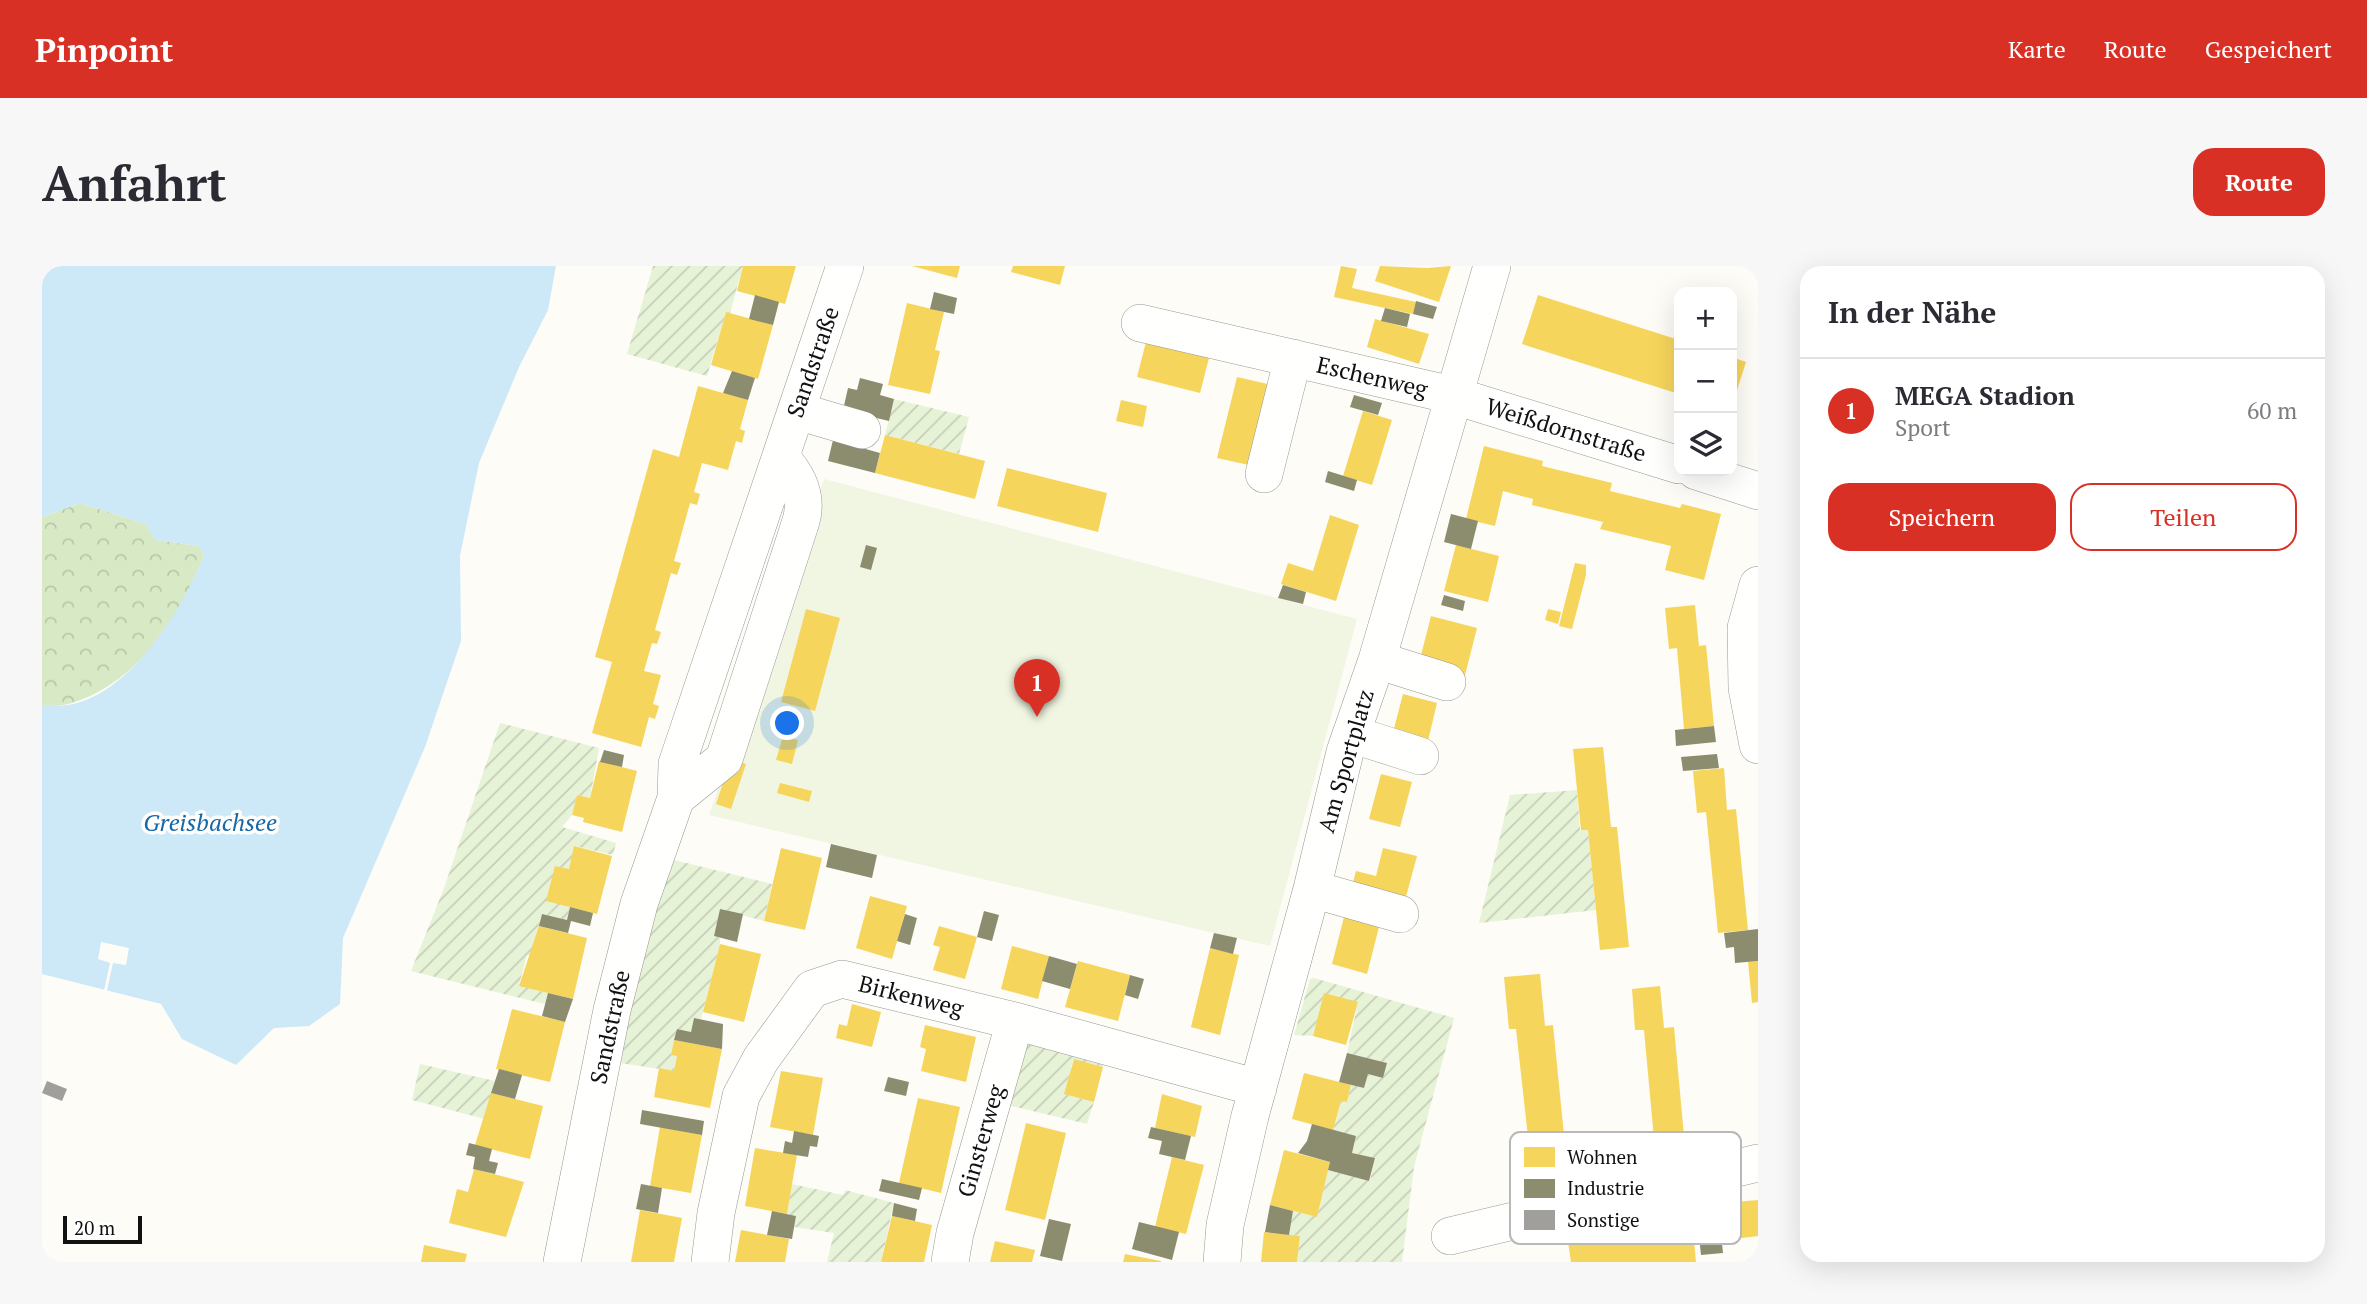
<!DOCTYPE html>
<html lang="de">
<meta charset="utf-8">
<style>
body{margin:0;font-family:"PT Serif",serif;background:#f7f7f7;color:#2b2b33}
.controls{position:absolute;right:21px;top:21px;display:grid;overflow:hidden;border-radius:14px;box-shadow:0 7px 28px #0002}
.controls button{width:63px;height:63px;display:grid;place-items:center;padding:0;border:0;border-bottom:2px solid #e1e1e2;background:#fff;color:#2b2b33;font:35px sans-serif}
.scale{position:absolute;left:21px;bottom:18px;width:79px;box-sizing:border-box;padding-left:7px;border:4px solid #111;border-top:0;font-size:19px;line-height:24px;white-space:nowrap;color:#111;-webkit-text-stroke:5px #fff;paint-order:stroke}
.you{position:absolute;left:746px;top:458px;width:24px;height:24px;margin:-18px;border:5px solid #fff;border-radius:50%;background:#1a73e8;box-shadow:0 0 0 10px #1a73e833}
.badge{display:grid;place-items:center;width:46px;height:46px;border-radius:50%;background:#d93025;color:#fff;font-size:23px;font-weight:700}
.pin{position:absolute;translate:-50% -58px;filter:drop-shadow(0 2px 4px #0008)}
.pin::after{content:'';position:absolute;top:37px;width:24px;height:21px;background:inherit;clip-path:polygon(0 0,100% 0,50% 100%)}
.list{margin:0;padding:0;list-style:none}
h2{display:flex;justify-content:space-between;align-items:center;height:91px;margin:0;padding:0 28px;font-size:30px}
h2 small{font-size:23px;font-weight:400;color:#7c7c81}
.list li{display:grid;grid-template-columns:46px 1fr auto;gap:21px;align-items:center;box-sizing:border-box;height:105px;padding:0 28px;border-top:2px solid #e1e1e2}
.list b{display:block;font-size:26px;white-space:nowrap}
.list p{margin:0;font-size:23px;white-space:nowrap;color:#7c7c81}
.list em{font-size:23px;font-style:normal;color:#7c7c81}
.actions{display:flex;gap:14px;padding:21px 28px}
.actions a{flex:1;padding:16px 0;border:2px solid #d93025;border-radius:21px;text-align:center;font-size:24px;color:#d93025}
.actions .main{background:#d93025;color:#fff}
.icon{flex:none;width:38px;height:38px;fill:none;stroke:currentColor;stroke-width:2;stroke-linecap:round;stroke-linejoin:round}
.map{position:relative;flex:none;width:1716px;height:996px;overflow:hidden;border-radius:21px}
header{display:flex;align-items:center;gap:42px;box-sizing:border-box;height:98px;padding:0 35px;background:#d93025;color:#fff}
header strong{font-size:33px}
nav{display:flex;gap:38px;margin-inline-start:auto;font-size:24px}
.intro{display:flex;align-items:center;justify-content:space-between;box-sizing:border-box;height:168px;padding:0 42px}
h1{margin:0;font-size:49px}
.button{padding:18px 32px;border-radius:21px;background:#d93025;color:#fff;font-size:24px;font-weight:700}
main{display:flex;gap:42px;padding:0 42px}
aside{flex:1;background:#fff;border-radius:21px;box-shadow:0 7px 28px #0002}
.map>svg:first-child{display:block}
.forest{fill:url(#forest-crowns)}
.garden{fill:url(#garden-furrows)}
.pitch{fill:#f0f6e1}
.water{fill:#cde8f7}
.pier{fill:#fdfcf7}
.homes{fill:#f6d55c}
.industry{fill:#8c8c6e}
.building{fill:#a19f9c}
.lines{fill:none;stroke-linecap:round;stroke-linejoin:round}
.minor-casing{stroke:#979795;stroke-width:38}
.minor{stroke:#fffffe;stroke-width:37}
.labels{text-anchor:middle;stroke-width:7;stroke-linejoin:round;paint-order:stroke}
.street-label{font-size:23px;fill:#111;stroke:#fff}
.water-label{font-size:24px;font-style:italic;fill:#1768a6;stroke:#fff}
.key{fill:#fff;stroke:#b8b8b8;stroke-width:2}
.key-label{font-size:19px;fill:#111}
</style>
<header>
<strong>Pinpoint</strong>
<nav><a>Karte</a><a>Route</a><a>Gespeichert</a></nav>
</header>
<div class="intro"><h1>Anfahrt</h1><a class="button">Route</a></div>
<main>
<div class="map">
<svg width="1716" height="996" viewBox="0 0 1716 996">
<defs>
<pattern id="forest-crowns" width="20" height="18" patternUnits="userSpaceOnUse" patternTransform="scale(1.75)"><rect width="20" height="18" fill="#d8eac5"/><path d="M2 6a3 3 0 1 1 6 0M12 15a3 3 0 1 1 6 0" fill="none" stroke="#b8c8a8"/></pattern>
<pattern id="garden-furrows" width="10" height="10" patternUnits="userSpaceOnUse" patternTransform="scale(1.75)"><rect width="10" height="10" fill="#e7f3d7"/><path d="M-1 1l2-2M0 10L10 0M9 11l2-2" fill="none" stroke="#c5cfb8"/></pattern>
</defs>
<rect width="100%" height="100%" fill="#fdfcf7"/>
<!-- forest -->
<path class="forest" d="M38,237L104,258L114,274L157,280L162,290C138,347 104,405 46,431C28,438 19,442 0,439V251Z"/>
<!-- garden -->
<path class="garden" d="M611,0H701L688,47H684L665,110L585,88Z
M852,133L927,151L917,188L843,169Z
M458,457L557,482L548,532L535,529L530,549L520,561L574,577L571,589L533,580L527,603L513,600L528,641L525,654L500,648L490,690L485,689L477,719L506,727L503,738L369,705L402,622Z
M1535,524L1538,564H1546L1554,644L1437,657L1468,529Z
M624,592L730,618L722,655L678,643L672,670L678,672V678L659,753L652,752L649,766L635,763L629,788L635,790L632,805L571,796Z
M1272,712L1412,752L1372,901L1360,996H1255L1258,970L1247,969L1251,945L1275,950L1286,904L1328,915L1333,892L1310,887L1314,871L1291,864L1299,835L1305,836L1309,819L1322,822L1326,808L1341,812L1345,797L1305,787L1316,737L1282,728L1271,770L1252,769L1268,713Z
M993,773L1064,791L1061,801L1031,794L1023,828L1052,836L1045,858L961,838L979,783Z
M378,798L453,815L443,853L370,834Z
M750,918L801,929L803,924L852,937L839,996H785L792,967L752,961L754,950L745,948Z"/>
<!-- pitch -->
<path class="pitch" d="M782,213L1315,353L1228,680L667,549Z"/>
<!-- water -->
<path class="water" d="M0,0H514L506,44L477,101L437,197L418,290L419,375L383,481L301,672L298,738L267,760L232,762L194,799L140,773L119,738L0,708V439C76,452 137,349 162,290L157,280L113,274L104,258L38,237L0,251Z"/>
<!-- pier -->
<path class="pier" d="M59,676L87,682L84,699L71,697L64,729H61L68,697L56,693Z"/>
<!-- homes -->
<path class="homes" d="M701,0H754L743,38L695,25Z
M870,0H918L915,12Z
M971,0H1023L1018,19L969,6Z
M1299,0L1315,3L1310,22L1374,36L1371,48L1292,31Z
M1338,0L1385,2L1409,0L1397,36L1333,15Z
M1496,29L1637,74V128L1480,78Z
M865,37L902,46L893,84L898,85L888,128L846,119Z
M684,46L731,59L716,113L669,99Z
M1333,53L1387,68L1377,98L1325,81Z
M1104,76L1167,92L1158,127L1095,111Z
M1690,91L1704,96L1690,140Z
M1195,111L1235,120L1216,201L1175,192Z
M656,120L706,134L698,163L703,165L700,177L694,175L686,204L660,197L652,226L658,228L655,239L648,237L632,295L639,297L635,309L629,307L613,364L619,366L615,378L610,377L602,405L619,409L611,438L617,440L613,453L607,451L599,481L550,467L570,396L553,391L611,183L637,191Z
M1079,134L1105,140L1101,161L1074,155Z
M1321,145L1350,154L1330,219L1301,210Z
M843,169L943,195L933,233L833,207Z
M1442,180L1501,195L1500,200L1570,217L1568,225L1638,242L1640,238L1679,248L1662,314L1623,304L1629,280L1558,263L1561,256L1490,239L1491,233L1461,225L1453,260L1424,253Z
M965,202L1065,227L1056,266L955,240Z
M1288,249L1317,259L1294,335L1239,318L1246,297L1271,305Z
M1414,279L1457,290L1446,336L1402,325Z
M1533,297L1544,299V309L1530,363L1517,360Z
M1653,339L1657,380L1664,379L1672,460L1642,463L1635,382L1627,383L1623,342Z
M764,343L798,352L773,445L739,436Z
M1506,343L1519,346L1516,358L1503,354Z
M1389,350L1435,362L1422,413L1376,401Z
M1361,428L1395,437L1385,479L1350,470Z
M741,470L756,474L750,498L734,494Z
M1561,481L1569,561H1575L1587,681L1558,684L1546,564H1539L1531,483Z
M689,493L704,498L689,543L674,538Z
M557,495L595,505L580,566L541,556L542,552L530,549L535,529L548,532Z
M1682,502L1685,544L1694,543L1706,664L1676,667L1664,546L1655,547L1651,505Z
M1339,508L1370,516L1358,561L1327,553Z
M738,517L770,525L767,536L735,527Z
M532,580L570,590L555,648L504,635L513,600L527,603Z
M739,582L780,592L763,664L722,655Z
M1341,582L1375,590L1362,638L1309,624L1314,605L1334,610Z
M828,630L865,640L850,693L814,682Z
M1302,651L1337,661L1325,708L1290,698Z
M497,660L545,672L531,733L477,720Z
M897,660L935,671L923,713L891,704L898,681L891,679Z
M678,678L719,688L702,756L661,746Z
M970,680L1007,690L996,733L959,723Z
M1168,682L1197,689L1178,769L1149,761Z
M1036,695L1088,709L1076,755L1023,741Z
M1716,695V736L1710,737L1706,696Z
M1498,708L1503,760L1511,759L1526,909L1521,910L1523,927L1493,934L1474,763H1467L1462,711Z
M1618,720L1622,762L1632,761L1643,881L1613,884L1602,764H1593L1590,723Z
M1282,727L1316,736L1304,779L1271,770Z
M810,738L839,746L830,781L794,772L797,758L805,760Z
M470,743L523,756L508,816L454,803Z
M883,759L934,771L924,816L879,805L884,783L878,781Z
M632,774L680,783L668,842L612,831L617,802L632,805L635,790L629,789Z
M1032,793L1061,801L1052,836L1022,828Z
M739,805L781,812L771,869L728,861Z
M1262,807L1309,819L1305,836L1299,835L1291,864L1250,853Z
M449,827L501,840L488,893L433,879Z
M1120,828L1160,840L1153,871L1113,862Z
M876,832L918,841L899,927L857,917Z
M984,857L1024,867L1003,954L963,944Z
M618,861L660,869L649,927L608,920Z
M713,882L755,889L745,948L703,940Z
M1242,884L1288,896L1275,951L1228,939Z
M1130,891L1162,899L1144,968L1113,961Z
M432,903L482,916L464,971L407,957L415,923L426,926Z
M1716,934V970L1684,974L1681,937Z
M598,944L640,952L632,996H589Z
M850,950L890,959L882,996H839Z
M699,964L747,973L743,996H693Z
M1651,964L1654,996H1529L1526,976Z
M1222,966L1258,970L1255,996H1219Z
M953,975L993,984L990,996H948Z
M382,979L425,988L423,996H379Z
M1083,988L1119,995V996H1081Z"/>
<!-- industry -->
<path class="industry" d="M892,26L915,32L912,48L888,43Z
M713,29L737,36L731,59L707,53Z
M1374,35L1395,41L1391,53L1371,48Z
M1343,42L1368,48L1365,61L1339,55Z
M690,105L713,112L706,134L681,127Z
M818,112L841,118L838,129L852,133L847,155L801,144L806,122L815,124Z
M1312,129L1340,137L1336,149L1308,141Z
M791,174L838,187L833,207L786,195Z
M1286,205L1315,214L1312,225L1283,216Z
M1409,248L1436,255L1429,283L1402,276Z
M824,279L835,282L829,304L818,301Z
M1241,319L1264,326L1261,338L1236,332Z
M1402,329L1423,335L1421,345L1399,339Z
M1672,460L1674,476L1634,480L1633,464Z
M562,484L582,489L580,501L558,496Z
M1675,488L1677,502L1641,505L1639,491Z
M789,578L835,589L830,612L784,601Z
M528,641L551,647L548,660L529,655L526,667L497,660L500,648L525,654Z
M678,643L701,648L695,676L672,670Z
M942,645L957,649L950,675L935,671Z
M863,648L875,652L868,679L855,675Z
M1716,663V695L1693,697L1692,681L1684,682L1682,667Z
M1172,667L1195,672L1191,688L1168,682Z
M1007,690L1035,698L1028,723L1000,715Z
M1088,709L1102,713L1096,733L1083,729Z
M506,727L531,733L523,756L500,750Z
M652,752L681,758L680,783L632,774L635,763L649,766Z
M1305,787L1345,797L1341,812L1326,808L1322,822L1297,816Z
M457,803L480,809L473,833L449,827Z
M846,811L867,816L864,830L842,825Z
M600,844L662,855L660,869L598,858Z
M1270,858L1314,870L1310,887L1333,892L1327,915L1286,904L1288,896L1256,887L1265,875Z
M1109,861L1149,870L1143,894L1117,888L1120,875L1106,872Z
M752,865L777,870L775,881L768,880L766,891L741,887L743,875L750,877Z
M427,877L450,883L447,895L456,897L453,908L431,903L433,891L424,889Z
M840,913L880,922L877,934L837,925Z
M599,918L620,922L616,947L594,943Z
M852,937L875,943L873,955L850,950Z
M1228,939L1251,945L1247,969L1223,966Z
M730,945L754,950L750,973L725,969Z
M1007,953L1029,958L1020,995L998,990Z
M1097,956L1137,966L1130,994L1090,983Z
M1678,958L1681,987L1659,989L1656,961Z"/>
<!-- building -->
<path class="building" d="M5,815L25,823L20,835L0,827Z"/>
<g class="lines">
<defs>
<path id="minor" d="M1098,57L1410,129L1637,199
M755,145L820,164
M1654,205L1716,225
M1222,208L1251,92
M1716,319L1704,362L1705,422L1716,479
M1335,394L1405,416
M1309,468L1378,490
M634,532L682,493L759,255C766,230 756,210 739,192
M1270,623L1358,648
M1408,970L1716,897
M520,996L570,744L597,638L634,532L635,498L803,0
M668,996L674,947L699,830L719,793L770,723L800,713L973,755L1216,822
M908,996L913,967L973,755
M1180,996L1183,959L1208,850L1270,623L1303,486L1335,394L1450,0"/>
</defs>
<!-- minor casing -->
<use href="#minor" class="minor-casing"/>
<!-- minor -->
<use href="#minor" class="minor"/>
</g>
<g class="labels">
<!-- street labels -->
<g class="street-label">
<text transform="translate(771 96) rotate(-71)" y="8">Sandstraße</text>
<text transform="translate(1330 111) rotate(13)" y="8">Eschenweg</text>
<text transform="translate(1524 164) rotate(17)" y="8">Weißdornstraße</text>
<text transform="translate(1304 495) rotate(-74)" y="8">Am Sportplatz</text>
<text transform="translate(869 730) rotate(14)" y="8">Birkenweg</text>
<text transform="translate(568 761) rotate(-78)" y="8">Sandstraße</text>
<text transform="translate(939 875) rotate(-74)" y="8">Ginsterweg</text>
</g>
<!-- water labels -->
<g class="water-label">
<text x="168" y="565">Greisbachsee</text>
</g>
</g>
<!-- legend -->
<rect x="1468" y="866" width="231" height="112" rx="10" class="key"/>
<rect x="1482" y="881" width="31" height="20" fill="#f6d55c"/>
<rect x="1482" y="913" width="31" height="19" fill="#8c8c6e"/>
<rect x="1482" y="944" width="31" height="20" fill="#a19f9c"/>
<g class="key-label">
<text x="1525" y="898">Wohnen</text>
<text x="1525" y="929">Industrie</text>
<text x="1525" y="961">Sonstige</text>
</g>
</svg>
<div class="controls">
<button>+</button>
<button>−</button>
<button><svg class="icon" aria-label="layers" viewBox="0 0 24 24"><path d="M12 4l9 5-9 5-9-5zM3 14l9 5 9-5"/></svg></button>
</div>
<div class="scale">20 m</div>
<div class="you"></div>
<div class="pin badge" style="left:995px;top:451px">1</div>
</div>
<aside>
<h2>In der Nähe<small></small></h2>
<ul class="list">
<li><span class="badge">1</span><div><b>MEGA Stadion</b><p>Sport</p></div><em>60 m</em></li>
</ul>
<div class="actions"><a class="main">Speichern</a><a>Teilen</a></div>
</aside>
</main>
